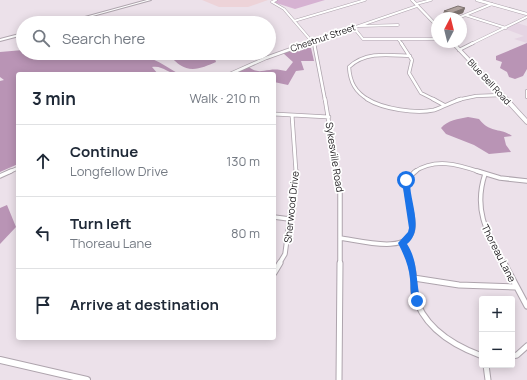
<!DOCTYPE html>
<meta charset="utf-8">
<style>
body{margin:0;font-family:Manrope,sans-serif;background:#f2f2f3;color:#1f2937}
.controls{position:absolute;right:12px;bottom:12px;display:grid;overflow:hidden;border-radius:4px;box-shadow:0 2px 10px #0003}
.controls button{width:36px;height:36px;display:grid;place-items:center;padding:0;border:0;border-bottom:1px solid #e0e1e3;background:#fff;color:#1f2937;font:20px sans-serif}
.compass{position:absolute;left:431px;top:12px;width:36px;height:36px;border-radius:50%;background:#fff;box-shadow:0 2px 10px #0003;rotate:7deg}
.stop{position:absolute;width:12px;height:12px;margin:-9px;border:3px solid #1a73e8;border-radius:50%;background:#fff}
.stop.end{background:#1a73e8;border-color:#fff;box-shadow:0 1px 4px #0008}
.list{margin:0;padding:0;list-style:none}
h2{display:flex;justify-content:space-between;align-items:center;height:52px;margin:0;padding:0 16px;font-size:17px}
h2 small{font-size:13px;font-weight:400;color:#747a83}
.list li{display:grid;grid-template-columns:26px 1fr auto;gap:12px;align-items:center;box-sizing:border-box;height:72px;padding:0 16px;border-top:1px solid #e0e1e3}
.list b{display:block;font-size:15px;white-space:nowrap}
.list p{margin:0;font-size:13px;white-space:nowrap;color:#747a83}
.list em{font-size:13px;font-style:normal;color:#747a83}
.icon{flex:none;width:22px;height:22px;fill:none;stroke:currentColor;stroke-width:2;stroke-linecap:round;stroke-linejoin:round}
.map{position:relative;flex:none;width:527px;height:380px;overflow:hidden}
.search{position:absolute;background:#fff;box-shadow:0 2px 10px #0003;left:16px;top:16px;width:260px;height:44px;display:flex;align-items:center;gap:10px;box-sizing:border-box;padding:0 14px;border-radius:22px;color:#747a83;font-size:15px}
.panel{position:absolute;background:#fff;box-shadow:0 2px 10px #0003;left:16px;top:72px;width:260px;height:268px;border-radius:4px}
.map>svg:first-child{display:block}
.industrial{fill:#edd3d8}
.built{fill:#e5d4e3}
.green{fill:#d6b2d2}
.forest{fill:#b994b5}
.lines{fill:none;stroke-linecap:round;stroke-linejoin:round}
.minor-far4-casing{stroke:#aea4ad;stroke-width:3}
.minor-far3-casing{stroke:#aea4ad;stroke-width:4}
.minor-far2-casing{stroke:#aea4ad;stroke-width:4.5}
.minor-far1-casing{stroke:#aea4ad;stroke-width:5.5}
.minor-casing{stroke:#aea4ad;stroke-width:7}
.tertiary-far3-casing{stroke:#aea4ad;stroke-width:3.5}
.tertiary-far2-casing{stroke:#aea4ad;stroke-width:4.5}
.tertiary-far1-casing{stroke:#aea4ad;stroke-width:5.5}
.tertiary-casing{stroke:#aea4ad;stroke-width:8}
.secondary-casing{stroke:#aea4ad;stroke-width:2}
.minor-far4{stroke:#fff;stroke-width:2}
.minor-far3{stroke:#fff;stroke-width:2.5}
.minor-far2{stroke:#fff;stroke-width:3}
.minor-far1{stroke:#fff;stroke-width:3.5}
.minor{stroke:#fff;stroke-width:5}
.tertiary-far3{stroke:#fff;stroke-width:2.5}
.tertiary-far2{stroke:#fff;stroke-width:3}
.tertiary-far1{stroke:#fff;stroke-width:4}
.tertiary{stroke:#fff;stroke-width:6}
.secondary{fill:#fff;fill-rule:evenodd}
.wall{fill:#998d8a}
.shaded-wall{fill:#7d7370}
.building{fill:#b2a4a0;stroke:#7d7370}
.route{fill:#1a73e8}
.labels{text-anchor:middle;stroke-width:3.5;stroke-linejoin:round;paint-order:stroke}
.far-street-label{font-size:9px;fill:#1b181b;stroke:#fff}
.street-label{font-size:10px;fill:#1b181b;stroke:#fff}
</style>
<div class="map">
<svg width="527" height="380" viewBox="0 0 527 380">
<rect width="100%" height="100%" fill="#ece1ea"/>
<!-- industrial -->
<path class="industrial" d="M202,0H268L248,7H219Z"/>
<!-- built -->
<path class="built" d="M517,23L527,26V43L514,39L524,36L505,29Z"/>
<!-- green -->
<path class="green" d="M277,0H325L295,9L273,2Z"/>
<!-- forest -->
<path class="forest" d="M527,43V69L523,76L515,79L509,77L507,72L500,68L502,62L496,60V56Z
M303,48H311L314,61H301L304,70L296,71L288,85L274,82V74H231L249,67C257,73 260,71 270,70C275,69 281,70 286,71L293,62L283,53Z
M23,50V53H99L105,57C134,45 154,59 179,74C168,74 163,65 152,67L158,74H95L89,72L84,74H18V164L0,172V81L4,80L0,77V52Z
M164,53H206L203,55L215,59L216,62C204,67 192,73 180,65C174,61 171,56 164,53Z
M468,117L479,119C491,134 499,127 512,136L504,137L506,145L511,152L489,154L474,145L446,134L441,128C448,120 458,119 468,117Z
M7,205L16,227L0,244V208Z"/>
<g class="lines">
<defs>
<path id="minor-far4" d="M276,0L272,2L284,9L314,44
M416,4L431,0
M465,15L506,28
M458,18L492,4
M294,21L365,0
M360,26L398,25
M354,28L363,39H437
M398,39L402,44
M306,44L417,6
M471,44L527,17"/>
<path id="minor-far3" d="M314,43L325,100
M401,43L412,60L409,73L421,93L435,100
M459,50L473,43
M230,74L266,58L308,43
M527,91V97
M369,100C355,92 350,82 349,67C366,51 389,55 410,56
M457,100L476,96L502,95"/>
<path id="minor-far2" d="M325,99L337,172
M367,99C383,109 416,114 434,110C443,107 452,102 461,99
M433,99L444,105
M274,114L329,117
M292,115L296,172
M9,172L18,168
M414,172C435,158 457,164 480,172"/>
<path id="minor-far1" d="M337,171L340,191V264
M477,171L500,178L527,181
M485,174C473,210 487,233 504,264
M0,176L11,171
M274,217L289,219
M340,238C358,240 411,256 413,227C414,213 406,199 406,185L408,178L416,171
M402,243L411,264
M279,264L285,254L296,171"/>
<path id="minor" d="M411,263C412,268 414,275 414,281C414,285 413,289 414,293C422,326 452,345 482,356
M504,263L527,306
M274,273L280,263
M414,278L459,285L516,287
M512,356L517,355L527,346
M486,365L488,380
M339,380L340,263"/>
<path id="tertiary-far3" d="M412,0L437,26
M477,0L527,14
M452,42L454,44"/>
<path id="tertiary-far2" d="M453,43L507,100"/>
<path id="tertiary-far1" d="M506,99L527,122"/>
<path id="tertiary" d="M0,360L87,380"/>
<path id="secondary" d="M147,0H151L67,23H63Z
M23,33V35L0,41V39Z"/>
</defs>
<!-- minor-far4 casing -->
<use href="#minor-far4" class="minor-far4-casing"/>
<!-- minor-far3 casing -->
<use href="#minor-far3" class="minor-far3-casing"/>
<!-- minor-far2 casing -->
<use href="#minor-far2" class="minor-far2-casing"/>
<!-- minor-far1 casing -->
<use href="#minor-far1" class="minor-far1-casing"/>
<!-- minor casing -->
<use href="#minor" class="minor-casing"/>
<!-- tertiary-far3 casing -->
<use href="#tertiary-far3" class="tertiary-far3-casing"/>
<!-- tertiary-far2 casing -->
<use href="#tertiary-far2" class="tertiary-far2-casing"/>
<!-- tertiary-far1 casing -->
<use href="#tertiary-far1" class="tertiary-far1-casing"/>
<!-- tertiary casing -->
<use href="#tertiary" class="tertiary-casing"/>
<!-- secondary casing -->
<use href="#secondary" class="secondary-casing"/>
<!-- minor-far4 -->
<use href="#minor-far4" class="minor-far4"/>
<!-- minor-far3 -->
<use href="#minor-far3" class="minor-far3"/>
<!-- minor-far2 -->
<use href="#minor-far2" class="minor-far2"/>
<!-- minor-far1 -->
<use href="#minor-far1" class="minor-far1"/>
<!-- minor -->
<use href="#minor" class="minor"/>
<!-- tertiary-far3 -->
<use href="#tertiary-far3" class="tertiary-far3"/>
<!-- tertiary-far2 -->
<use href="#tertiary-far2" class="tertiary-far2"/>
<!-- tertiary-far1 -->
<use href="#tertiary-far1" class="tertiary-far1"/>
<!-- tertiary -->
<use href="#tertiary" class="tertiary"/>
<!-- secondary -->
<use href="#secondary" class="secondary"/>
</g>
<!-- wall -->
<path class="wall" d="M465,8L463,13L450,18L442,16L444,11Z"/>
<!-- shaded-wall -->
<path class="shaded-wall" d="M465,8L463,13L449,18L452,13Z"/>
<!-- building -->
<path class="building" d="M458,6L465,8L452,13L444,11Z"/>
<!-- route -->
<path class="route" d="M404,179L410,180C409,200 425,230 407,244C419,262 415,282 421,301L417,305L414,304C410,295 411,289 410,279C409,266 404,255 398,243L408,232L409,228L403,188Z"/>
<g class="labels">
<!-- far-street labels -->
<g class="far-street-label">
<text transform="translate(323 38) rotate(-19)" y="3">Chestnut Street</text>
<text transform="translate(489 82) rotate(47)" y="3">Blue Bell Road</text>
</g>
<!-- street labels -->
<g class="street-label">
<text transform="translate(335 157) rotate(81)" y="4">Sykesville Road</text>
<text transform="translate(291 207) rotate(-84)" y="4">Sherwood Drive</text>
<text transform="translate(499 253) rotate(63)" y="4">Thoreau Lane</text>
</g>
</g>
</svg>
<div class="controls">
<button>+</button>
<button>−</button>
</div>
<svg class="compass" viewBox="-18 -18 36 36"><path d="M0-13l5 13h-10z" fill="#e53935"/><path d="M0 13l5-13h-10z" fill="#747a83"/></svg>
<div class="stop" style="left:406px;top:180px"></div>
<div class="stop end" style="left:417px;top:301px"></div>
<div class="search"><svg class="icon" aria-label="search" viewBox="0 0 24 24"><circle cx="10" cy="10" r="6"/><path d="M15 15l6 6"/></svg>Search here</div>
<section class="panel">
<h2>3 min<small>Walk · 210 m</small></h2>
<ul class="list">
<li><svg class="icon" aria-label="ahead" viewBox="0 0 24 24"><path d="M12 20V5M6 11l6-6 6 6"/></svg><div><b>Continue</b><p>Longfellow Drive</p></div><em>130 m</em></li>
<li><svg class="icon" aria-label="left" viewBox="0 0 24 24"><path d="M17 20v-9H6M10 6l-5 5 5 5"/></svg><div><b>Turn left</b><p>Thoreau Lane</p></div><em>80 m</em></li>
<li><svg class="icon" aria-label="arrive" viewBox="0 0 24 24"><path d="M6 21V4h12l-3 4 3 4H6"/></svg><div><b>Arrive at destination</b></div></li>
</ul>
</section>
</div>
